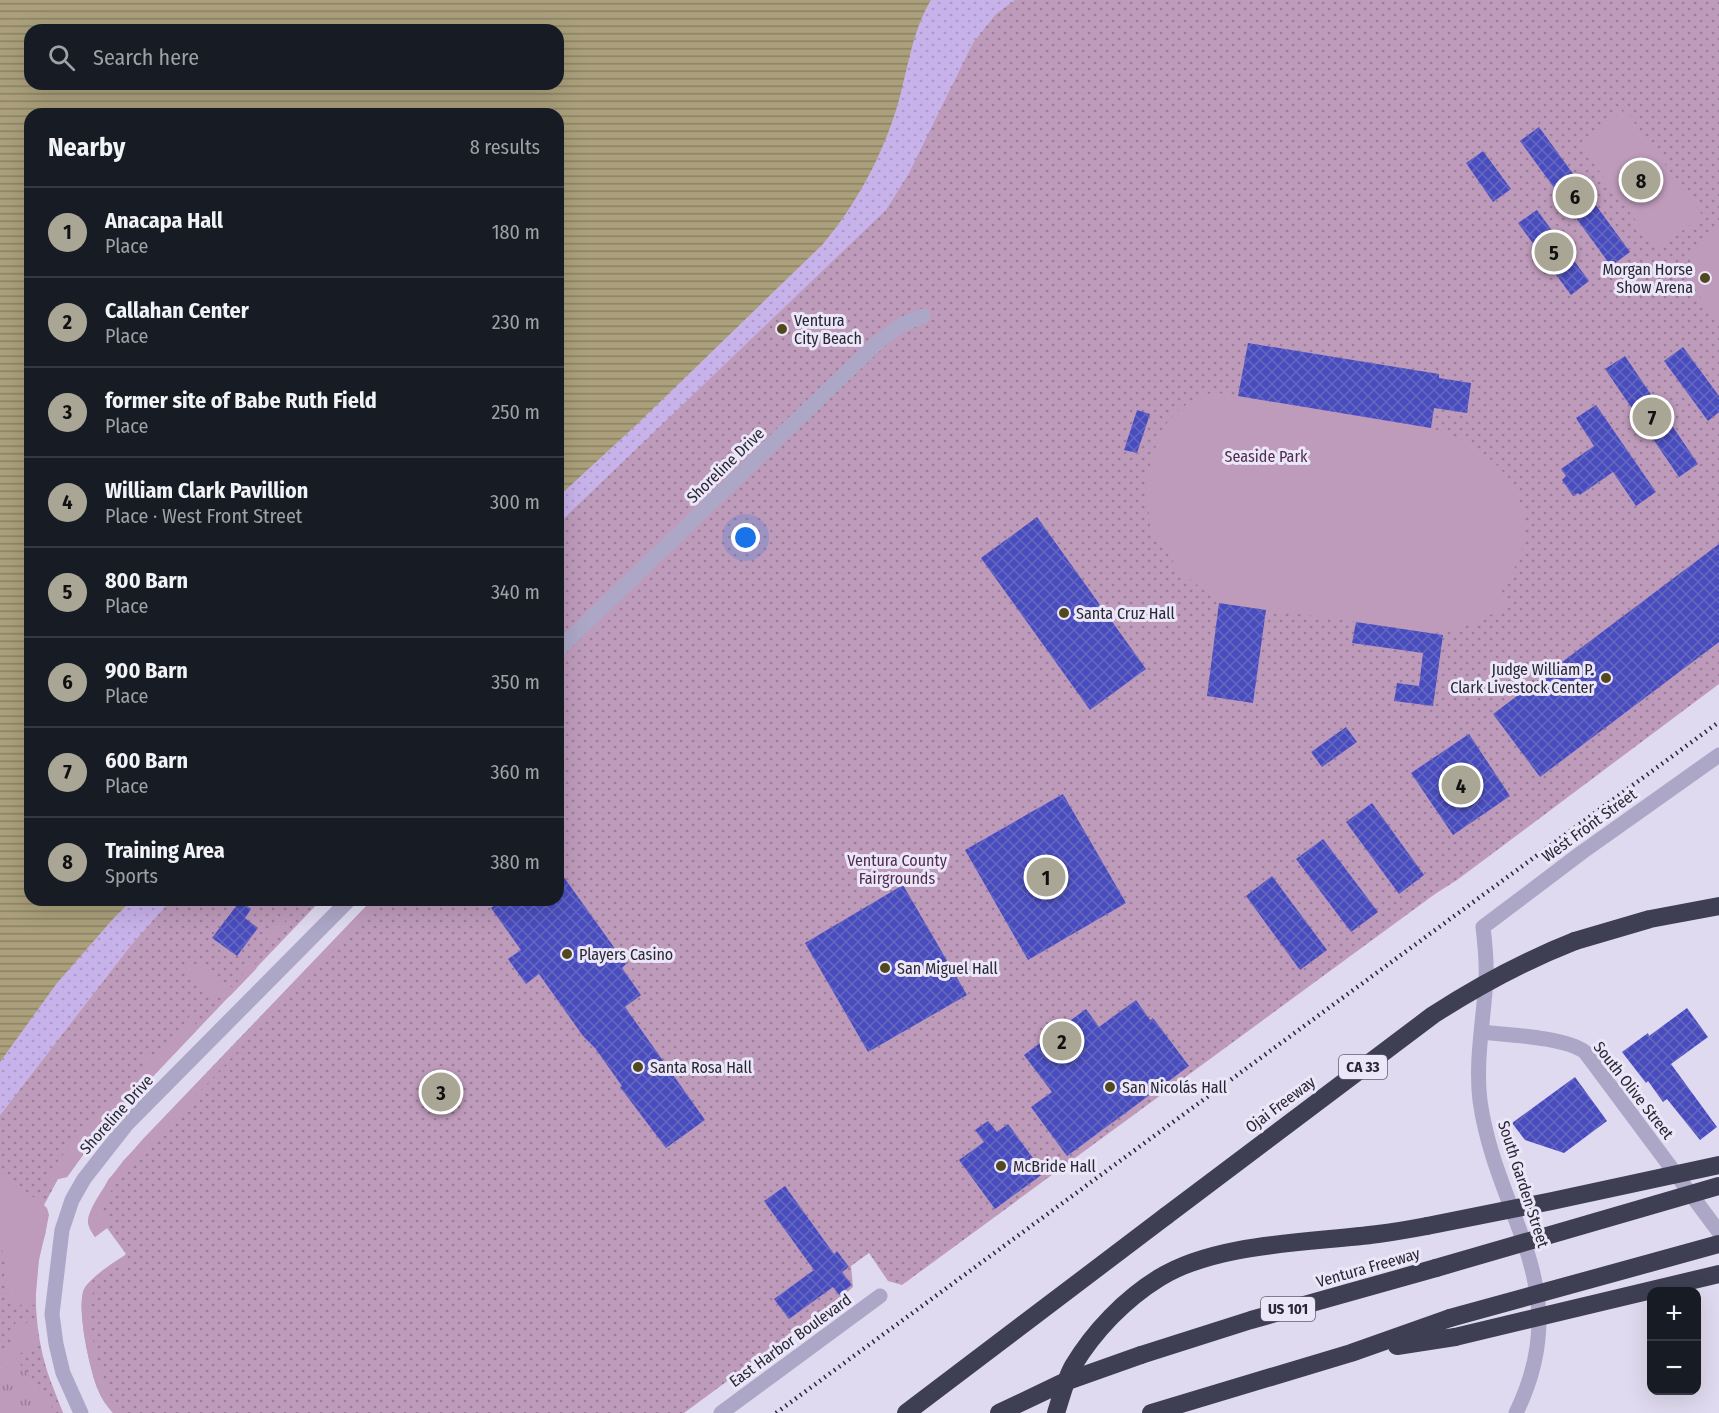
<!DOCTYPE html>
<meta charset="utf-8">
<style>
body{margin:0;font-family:"Fira Sans Condensed",sans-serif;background:#242831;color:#f1f3f6}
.controls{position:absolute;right:18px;bottom:18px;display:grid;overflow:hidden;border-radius:12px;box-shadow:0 6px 24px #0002}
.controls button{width:54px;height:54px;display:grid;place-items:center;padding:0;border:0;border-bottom:2px solid #363941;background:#171b24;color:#f1f3f6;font:30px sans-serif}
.you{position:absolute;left:746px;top:538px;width:21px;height:21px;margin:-15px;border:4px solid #fff;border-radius:50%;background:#1a73e8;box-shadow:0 0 0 9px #1a73e833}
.badge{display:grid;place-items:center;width:39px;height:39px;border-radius:50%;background:#a9a695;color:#111;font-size:20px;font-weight:700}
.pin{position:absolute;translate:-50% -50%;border:3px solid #fff;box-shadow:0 2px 6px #0006}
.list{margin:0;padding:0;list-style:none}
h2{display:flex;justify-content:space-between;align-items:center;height:78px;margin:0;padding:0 24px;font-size:26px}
h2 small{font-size:20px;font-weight:400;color:#9ea1a6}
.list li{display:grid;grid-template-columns:39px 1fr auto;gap:18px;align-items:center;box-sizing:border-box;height:90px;padding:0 24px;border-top:2px solid #363941}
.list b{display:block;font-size:22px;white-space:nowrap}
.list p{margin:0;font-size:20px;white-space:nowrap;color:#9ea1a6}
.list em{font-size:20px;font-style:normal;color:#9ea1a6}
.icon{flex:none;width:33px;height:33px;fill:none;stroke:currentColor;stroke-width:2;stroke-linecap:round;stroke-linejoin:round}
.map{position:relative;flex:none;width:1719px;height:1413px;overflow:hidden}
.search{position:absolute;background:#171b24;box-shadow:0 6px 24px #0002;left:24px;top:24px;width:540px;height:66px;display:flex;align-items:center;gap:15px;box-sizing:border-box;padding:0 21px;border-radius:18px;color:#9ea1a6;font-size:22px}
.panel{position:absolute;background:#171b24;box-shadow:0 6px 24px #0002;left:24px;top:108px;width:540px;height:798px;border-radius:18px}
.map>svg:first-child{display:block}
.grass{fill:url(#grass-tufts)}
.sand{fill:url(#sand-dots)}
.park{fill:url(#park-dots)}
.garden{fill:#be9bbb}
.water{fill:url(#water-rules);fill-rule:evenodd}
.building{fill:url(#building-cross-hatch)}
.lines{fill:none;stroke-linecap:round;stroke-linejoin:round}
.minor{stroke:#ada7c7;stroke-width:15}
.highway{stroke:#3f3f54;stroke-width:18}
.rail{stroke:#282734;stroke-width:4.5;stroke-dasharray:1.5 4.5;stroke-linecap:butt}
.highway-bridge{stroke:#3f3f54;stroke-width:18}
.poi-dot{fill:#52481f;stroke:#ebe6f8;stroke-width:2}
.labels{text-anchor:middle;stroke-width:6;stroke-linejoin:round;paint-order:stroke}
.shield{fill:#ebe6f8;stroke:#62606f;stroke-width:1.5}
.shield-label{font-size:15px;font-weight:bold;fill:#282734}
.poi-label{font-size:16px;fill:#282734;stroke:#ebe6f8;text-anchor:start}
.park-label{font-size:16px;fill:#502c4d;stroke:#ebe6f8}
.street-label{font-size:16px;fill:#282734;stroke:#ebe6f8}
</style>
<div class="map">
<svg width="1719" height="1413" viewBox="0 0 1719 1413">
<defs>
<pattern id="grass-tufts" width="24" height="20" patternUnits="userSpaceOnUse" patternTransform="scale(1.5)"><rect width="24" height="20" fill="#be9bbb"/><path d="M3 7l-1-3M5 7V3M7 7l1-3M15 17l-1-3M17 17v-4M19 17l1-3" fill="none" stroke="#9a7e99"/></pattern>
<pattern id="sand-dots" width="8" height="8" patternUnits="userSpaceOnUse" patternTransform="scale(1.5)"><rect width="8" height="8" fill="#c8b2ea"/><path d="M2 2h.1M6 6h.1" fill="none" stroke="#ac99c9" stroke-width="1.8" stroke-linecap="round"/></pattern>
<pattern id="park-dots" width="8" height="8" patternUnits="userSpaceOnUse" patternTransform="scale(1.5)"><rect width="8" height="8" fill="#be9bbb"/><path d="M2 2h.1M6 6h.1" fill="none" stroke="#9a7e99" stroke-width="1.8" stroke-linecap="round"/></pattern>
<pattern id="water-rules" width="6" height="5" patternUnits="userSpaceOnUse" patternTransform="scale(1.5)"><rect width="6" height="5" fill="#aba07b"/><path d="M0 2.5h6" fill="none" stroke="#8b8266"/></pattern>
<pattern id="building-cross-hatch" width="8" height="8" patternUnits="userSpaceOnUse" patternTransform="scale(1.5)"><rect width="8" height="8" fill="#494cbf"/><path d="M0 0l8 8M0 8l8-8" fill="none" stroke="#6668c0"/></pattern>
</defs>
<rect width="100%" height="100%" fill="#e0daf0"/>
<!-- grass -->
<path class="grass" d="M15,1357L44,1364L63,1413H0V1368Z"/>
<!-- sand -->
<path class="sand" d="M921,0H1462L558,610V446Z
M60,900H171L131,945L0,1115V981Z"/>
<!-- park -->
<path class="park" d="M1015,0H1719V684L1457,880L1435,894L902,1285L888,1281L869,1253L851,1266L853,1287L844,1295L684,1413H113C107,1406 101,1398 98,1390C90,1371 76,1308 84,1290C90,1277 115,1263 126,1254L107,1228L95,1237L90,1229L88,1220L108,1180L142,1140L372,900H558V524L886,210L908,175L973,43L996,14Z
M171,900H321L99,1133L67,1177L58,1179L44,1205C54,1215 40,1249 38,1263C31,1316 41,1365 63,1413H56L15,1357L0,1368V1115L131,945Z"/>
<!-- garden -->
<path class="garden" d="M1625,110L1703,216L1657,249L1579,144Z
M1719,225V324C1701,298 1674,270 1701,240C1707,234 1711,227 1719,225Z
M1213,392L1431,428L1469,443L1494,462L1512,482L1524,512L1523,546L1512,574L1499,596L1508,607L1463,627L1435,633L1219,603L1179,570L1151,529L1145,484L1160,432L1175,413L1191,401Z
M372,900H380L121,1175L100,1209L111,1217L107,1228L95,1237C92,1232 87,1226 88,1220C89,1206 114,1173 123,1161Z
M285,914L288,917L254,965L257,968L230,996L216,998L183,972L189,966L195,964L233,988Z
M193,1015L198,1019L195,1023L196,1031L99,1133L67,1177L58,1179L54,1184L48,1178V1174L91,1119L101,1117L145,1063L141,1055H145L152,1061L156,1059L190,1016Z
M0,1171L47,1208L49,1215L39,1260L35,1304C25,1310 13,1303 8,1293C2,1284 6,1271 5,1260C4,1254 1,1248 0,1242C0,1221 0,1193 0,1171Z
M127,1255L128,1270L124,1272L117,1263L92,1281L97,1289L92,1294C87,1333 99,1381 121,1413H113C107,1406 101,1398 98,1389C90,1371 76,1307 84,1289C89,1279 118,1258 127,1255Z
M16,1320L21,1327L29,1321H36L40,1346L24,1351L0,1368V1357L12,1339Z"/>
<!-- water -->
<path class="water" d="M0,0H931C913,29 908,67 899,100C884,153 857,204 822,245L633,428L558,497V114H30V900H132L113,919L57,983L0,1062ZM30,30H558V84H30Z"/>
<!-- building -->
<path class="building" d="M1539,127L1630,252L1611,266L1520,141Z
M1483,151L1511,189L1493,202L1466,163Z
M1537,210L1589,281L1571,295L1518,223Z
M1248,343L1439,374V378L1471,383L1467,413L1434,408L1431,428L1238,396Z
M1683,347L1719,396V412L1708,421L1664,361Z
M1625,356L1698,464L1679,477L1605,369Z
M1596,405L1656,492L1636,506L1613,472L1580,495L1578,493L1573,496L1562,480L1566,476L1561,469L1594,446L1576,418Z
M1137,410L1150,414L1137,453L1124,450Z
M1037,517L1146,669L1090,710L981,558Z
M1719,544V642L1540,777L1493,714Z
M1219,603L1266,610L1253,703L1207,696Z
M1356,622L1443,635L1433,706L1394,701L1397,683L1419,686L1423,653L1352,643Z
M1346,727L1357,742L1322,767L1311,752Z
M1469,734L1510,796L1453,835L1411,773Z
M1063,794L1126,903L1028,960L965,850Z
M1372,803L1424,875L1399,894L1346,822Z
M1323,839L1378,912L1351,932L1296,859Z
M558,869L626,964L622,968L641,995L625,1007L705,1120L666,1148L620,1087L622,1086L595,1048L583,1036L539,974L526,984L508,959L521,950L491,908L501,900H558Z
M1272,876L1327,950L1300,970L1246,896Z
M903,885L967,995L868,1052L805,943Z
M240,901L251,909L245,918L258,928L237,956L212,938Z
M1136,1000L1150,1020L1153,1018L1189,1066L1067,1156L1031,1107L1052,1092L1024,1055L1086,1009L1099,1027Z
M1687,1008L1708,1037L1671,1064L1717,1127L1700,1140L1667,1099L1663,1102L1648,1081L1646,1083L1622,1052L1648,1033L1649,1036Z
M1575,1077L1607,1121L1564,1153L1525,1140L1512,1123Z
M988,1121L997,1132L1008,1124L1044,1173L995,1209L959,1160L984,1142L975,1130Z
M785,1186L834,1254L837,1251L849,1267L842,1272L852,1285L839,1295L833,1287L789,1319L774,1299L814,1270L764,1201Z"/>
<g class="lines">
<!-- minor -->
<path class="minor" d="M558,650L879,341L903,324L923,316
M1482,1032C1508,1035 1564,1037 1585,1052L1719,1232
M81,1413L63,1373L56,1344L52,1314L62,1230L72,1200L84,1179L127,1124L349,900
M721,1413L880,1296
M1516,1413C1578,1286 1497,1219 1480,1101C1475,1060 1484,1018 1486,978C1487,961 1485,944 1483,927L1581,853L1719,755"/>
<!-- highway -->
<path class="highway" d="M1575,941L1650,919L1719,906
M1397,1346L1455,1337
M1141,1355L1251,1320L1436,1268
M906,1413L1166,1216
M1056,1413C1061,1398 1065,1380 1073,1366C1094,1331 1125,1299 1159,1278C1217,1242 1311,1243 1378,1234C1394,1232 1411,1229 1427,1226
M1151,1413L1351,1353L1450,1318"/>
<!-- rail -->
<path class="rail" d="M776,1413L1719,722"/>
<!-- highway-bridge -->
<path class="highway-bridge" d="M1166,1216L1433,1015C1478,986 1524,961 1575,941
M1427,1226L1552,1201L1719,1165
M1436,1268L1719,1186
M1450,1318L1719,1244
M1455,1337L1719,1274
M999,1413L1062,1383L1141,1355"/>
</g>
<!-- markers -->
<g class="poi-dot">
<circle cx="1705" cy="278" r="6"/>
<circle cx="782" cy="329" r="6"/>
<circle cx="1064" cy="613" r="6"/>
<circle cx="1606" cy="678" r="6"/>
<circle cx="567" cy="954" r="6"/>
<circle cx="885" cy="968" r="6"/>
<circle cx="638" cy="1067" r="6"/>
<circle cx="1110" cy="1087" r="6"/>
<circle cx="1001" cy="1166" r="6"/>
</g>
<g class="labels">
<!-- shield labels -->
<g class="shield">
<rect x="1339" y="1055" width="48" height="24" rx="4.5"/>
<rect x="1261" y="1297" width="54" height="24" rx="4.5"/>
</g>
<g class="shield-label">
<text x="1363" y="1072">CA 33</text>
<text x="1288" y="1314">US 101</text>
</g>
<!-- poi labels -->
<g class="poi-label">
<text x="1693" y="275" text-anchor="end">Morgan Horse<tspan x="1693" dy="18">Show Arena</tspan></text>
<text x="794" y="326">Ventura<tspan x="794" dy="18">City Beach</tspan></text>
<text x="1076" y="619">Santa Cruz Hall</text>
<text x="1594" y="675" text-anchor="end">Judge William P.<tspan x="1594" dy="18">Clark Livestock Center</tspan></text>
<text x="579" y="960">Players Casino</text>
<text x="897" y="974">San Miguel Hall</text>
<text x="650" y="1073">Santa Rosa Hall</text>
<text x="1122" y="1093">San Nicolás Hall</text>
<text x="1013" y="1172">McBride Hall</text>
</g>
<!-- park labels -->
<g class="park-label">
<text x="1266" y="462">Seaside Park</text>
<text x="897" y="866">Ventura County<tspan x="897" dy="18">Fairgrounds</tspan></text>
</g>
<!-- street labels -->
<g class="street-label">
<text transform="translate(725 465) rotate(-44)" y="6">Shoreline Drive</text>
<text transform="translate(1589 825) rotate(-36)" y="6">West Front Street</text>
<text transform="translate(1634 1090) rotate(52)" y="6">South Olive Street</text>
<text transform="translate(1280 1104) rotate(-37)" y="6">Ojai Freeway</text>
<text transform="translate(116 1114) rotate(-48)" y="6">Shoreline Drive</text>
<text transform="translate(1524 1184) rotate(72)" y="6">South Garden Street</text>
<text transform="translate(1368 1267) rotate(-16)" y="6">Ventura Freeway</text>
<text transform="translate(790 1340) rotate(-36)" y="6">East Harbor Boulevard</text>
</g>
</g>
</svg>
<div class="controls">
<button>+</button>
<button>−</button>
</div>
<div class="you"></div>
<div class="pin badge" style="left:1046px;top:877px">1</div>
<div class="pin badge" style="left:1062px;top:1041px">2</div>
<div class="pin badge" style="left:441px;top:1092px">3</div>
<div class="pin badge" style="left:1461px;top:785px">4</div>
<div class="pin badge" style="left:1554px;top:252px">5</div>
<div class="pin badge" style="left:1575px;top:196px">6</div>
<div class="pin badge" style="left:1652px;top:417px">7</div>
<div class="pin badge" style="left:1641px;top:180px">8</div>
<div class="search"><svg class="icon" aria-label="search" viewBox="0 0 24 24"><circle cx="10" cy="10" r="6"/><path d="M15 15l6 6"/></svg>Search here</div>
<section class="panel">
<h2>Nearby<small>8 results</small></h2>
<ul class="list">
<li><span class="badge">1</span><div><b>Anacapa Hall</b><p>Place</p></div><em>180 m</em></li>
<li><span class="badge">2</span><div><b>Callahan Center</b><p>Place</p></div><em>230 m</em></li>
<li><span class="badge">3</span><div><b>former site of Babe Ruth Field</b><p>Place</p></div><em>250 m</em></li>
<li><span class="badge">4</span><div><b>William Clark Pavillion</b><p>Place · West Front Street</p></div><em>300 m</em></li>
<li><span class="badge">5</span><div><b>800 Barn</b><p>Place</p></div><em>340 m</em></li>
<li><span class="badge">6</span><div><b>900 Barn</b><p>Place</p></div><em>350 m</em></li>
<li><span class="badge">7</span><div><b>600 Barn</b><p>Place</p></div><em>360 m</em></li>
<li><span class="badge">8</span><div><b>Training Area</b><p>Sports</p></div><em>380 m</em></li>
</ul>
</section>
</div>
